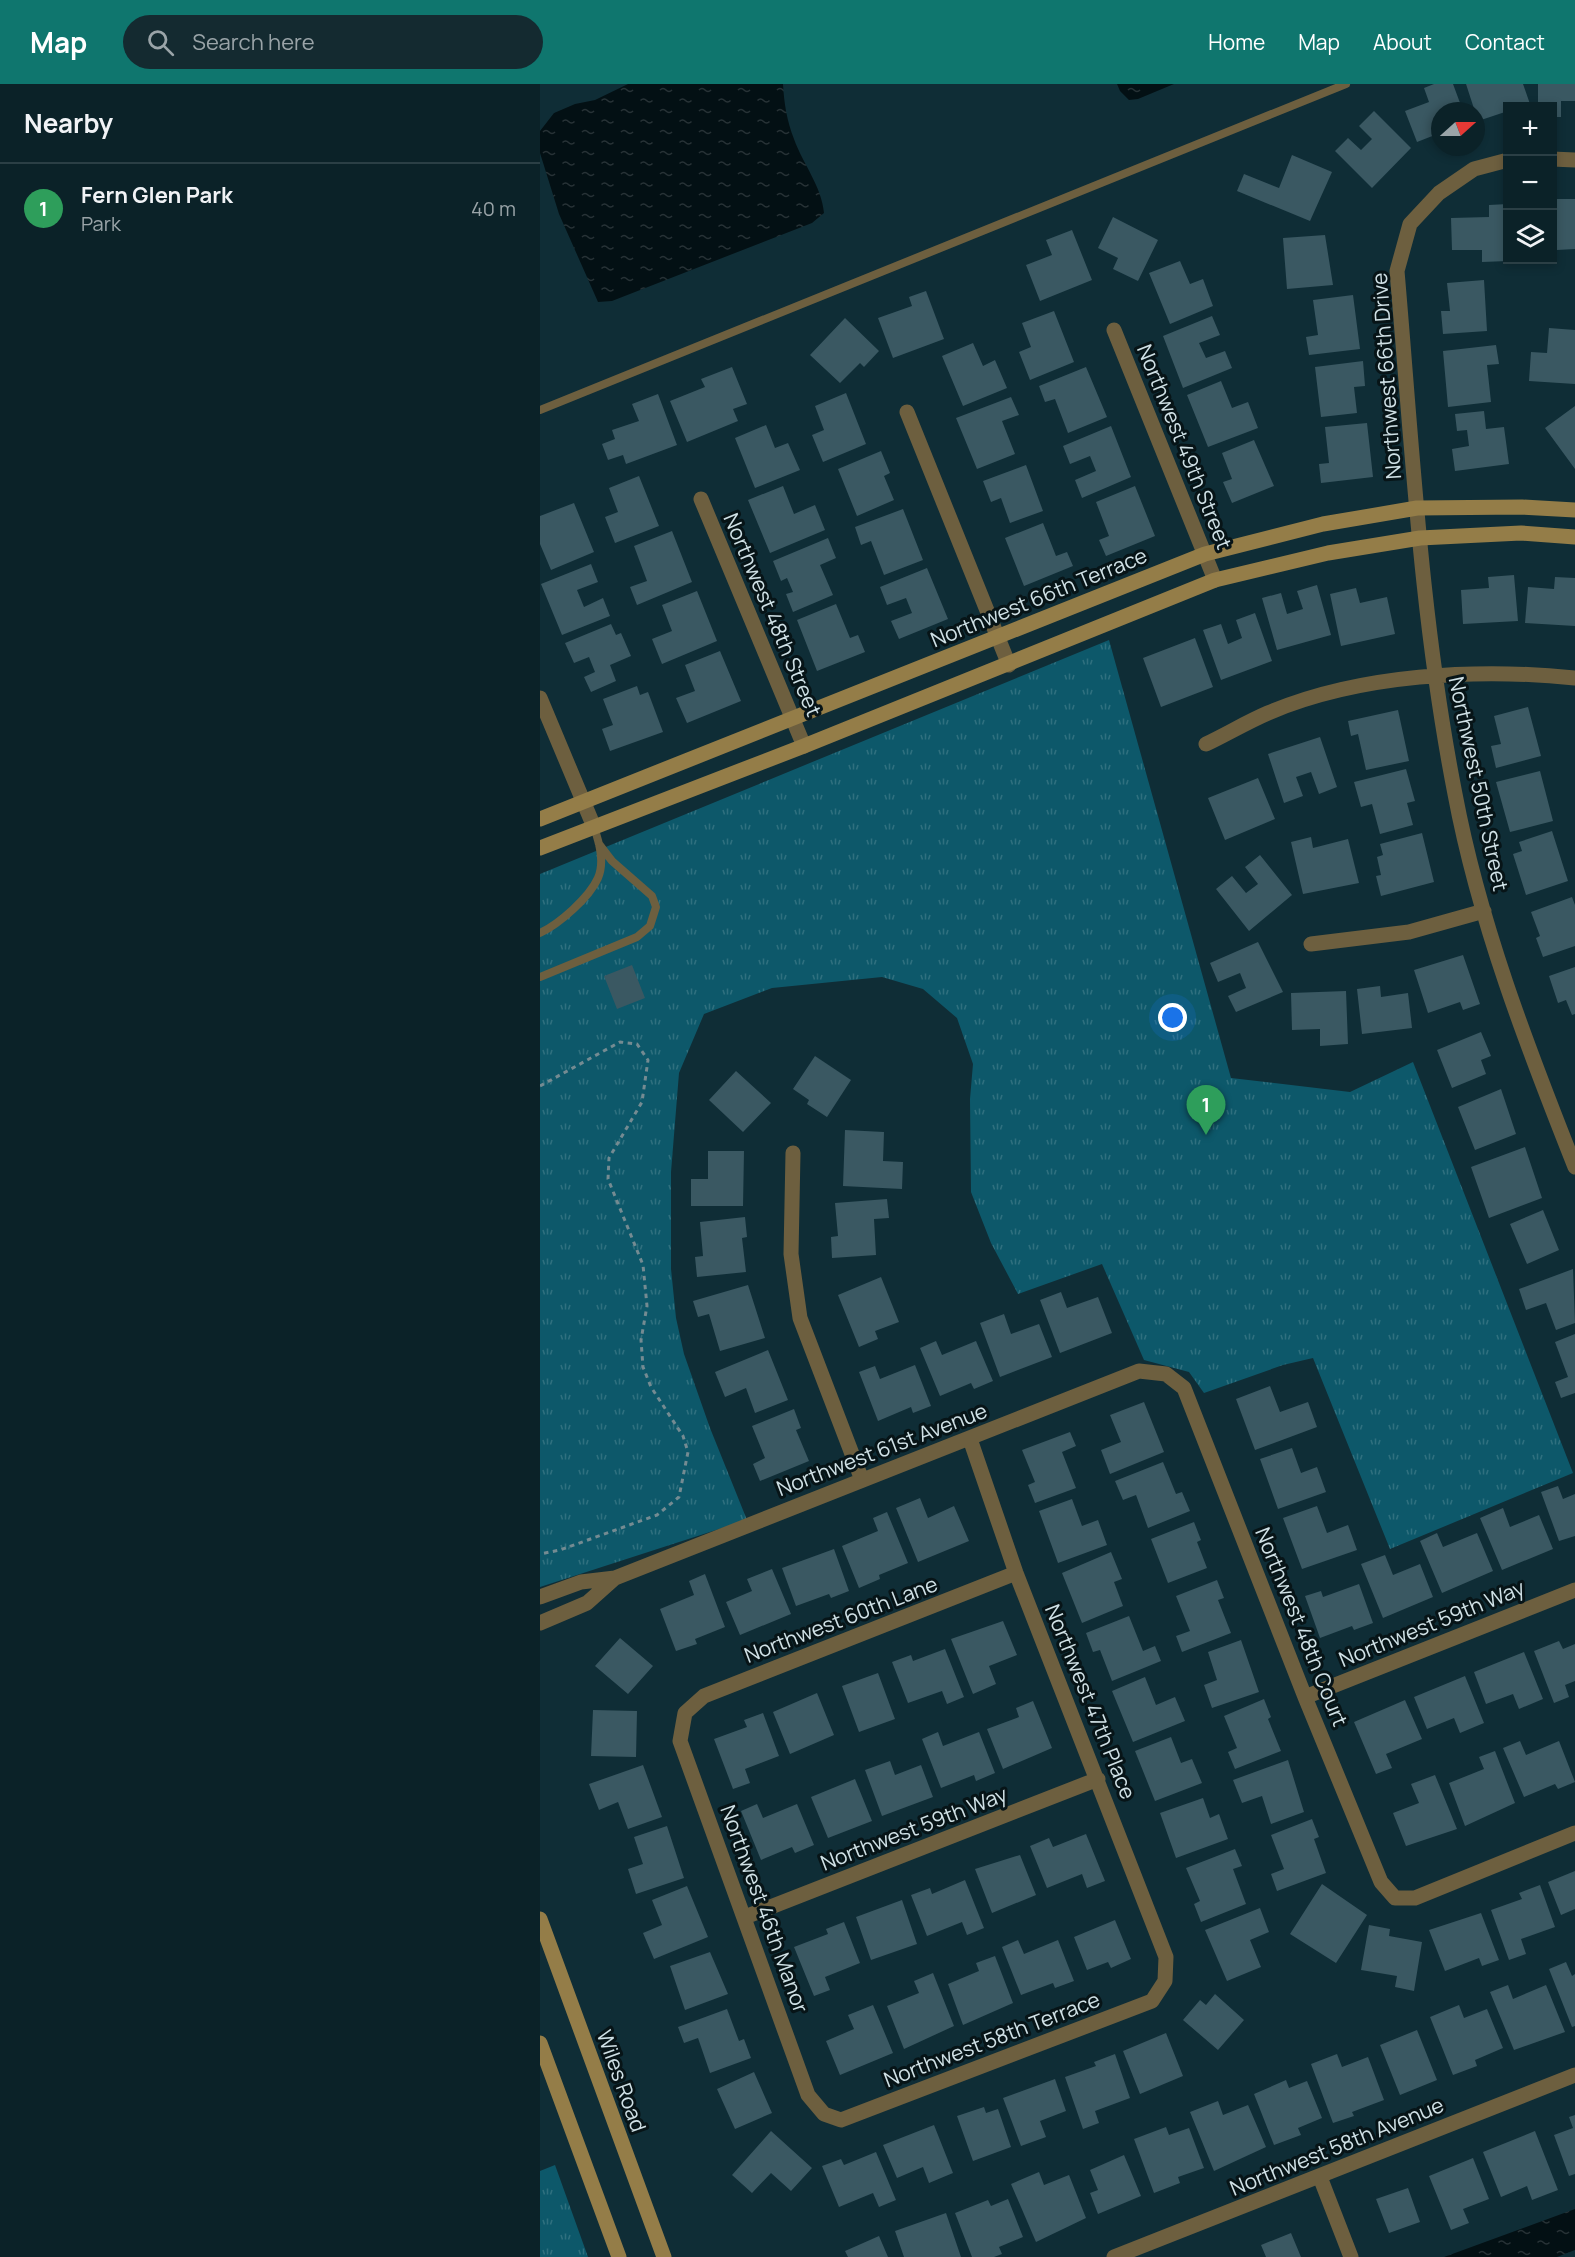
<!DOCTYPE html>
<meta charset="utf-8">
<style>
body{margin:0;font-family:Manrope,sans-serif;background:#142a30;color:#f1f3f6}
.controls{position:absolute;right:18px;top:18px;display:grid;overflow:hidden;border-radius:0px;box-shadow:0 3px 9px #0003}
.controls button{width:54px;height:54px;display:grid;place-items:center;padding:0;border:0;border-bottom:2px solid #2b3f45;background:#0b2228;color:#f1f3f6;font:30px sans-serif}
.compass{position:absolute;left:891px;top:18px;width:54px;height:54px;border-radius:50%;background:#0b2228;box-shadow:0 3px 9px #0003;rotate:69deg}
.you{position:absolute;left:633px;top:934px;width:21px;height:21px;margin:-15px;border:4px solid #fff;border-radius:50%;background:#1a73e8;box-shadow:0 0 0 9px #1a73e833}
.badge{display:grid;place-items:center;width:39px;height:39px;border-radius:50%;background:#0f766e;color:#fff;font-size:20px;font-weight:700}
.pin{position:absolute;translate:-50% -50px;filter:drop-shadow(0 2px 3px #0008)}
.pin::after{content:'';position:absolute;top:32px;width:21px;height:18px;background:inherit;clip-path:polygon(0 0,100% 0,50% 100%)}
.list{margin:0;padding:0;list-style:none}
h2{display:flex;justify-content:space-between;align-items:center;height:78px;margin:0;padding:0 24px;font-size:26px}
h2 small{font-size:20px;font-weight:400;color:#9aa4a8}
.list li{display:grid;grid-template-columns:39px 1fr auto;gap:18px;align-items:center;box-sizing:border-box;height:90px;padding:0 24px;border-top:2px solid #2b3f45}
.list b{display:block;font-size:22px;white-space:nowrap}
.list p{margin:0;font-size:20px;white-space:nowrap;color:#9aa4a8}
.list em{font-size:20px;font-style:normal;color:#9aa4a8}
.icon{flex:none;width:33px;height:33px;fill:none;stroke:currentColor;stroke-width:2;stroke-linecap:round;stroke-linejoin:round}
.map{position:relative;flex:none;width:1035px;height:2173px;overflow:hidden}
header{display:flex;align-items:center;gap:36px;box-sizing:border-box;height:84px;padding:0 30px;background:#0f766e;color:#fff}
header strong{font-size:28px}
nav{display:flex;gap:33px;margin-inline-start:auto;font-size:21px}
.search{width:420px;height:54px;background:#142a30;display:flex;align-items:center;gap:15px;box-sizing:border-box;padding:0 21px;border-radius:33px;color:#9aa4a8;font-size:22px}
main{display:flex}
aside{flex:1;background:#0b2228}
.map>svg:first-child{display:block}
.park{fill:url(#park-tufts)}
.water{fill:url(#water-ripples)}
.building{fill:#3a5862}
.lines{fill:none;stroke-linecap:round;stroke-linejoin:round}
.path{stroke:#748b92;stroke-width:3;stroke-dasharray:4.5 4.5;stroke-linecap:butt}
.lane{stroke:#6d5f3f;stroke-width:8}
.street{stroke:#6d5f3f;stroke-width:15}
.secondary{stroke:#947d48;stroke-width:15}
.labels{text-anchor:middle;stroke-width:6;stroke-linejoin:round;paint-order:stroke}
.street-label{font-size:21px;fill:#d0e1e6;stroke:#071417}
</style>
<header>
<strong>Map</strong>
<div class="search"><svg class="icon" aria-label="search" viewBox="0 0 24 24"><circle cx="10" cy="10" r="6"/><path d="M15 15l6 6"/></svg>Search here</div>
<nav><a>Home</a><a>Map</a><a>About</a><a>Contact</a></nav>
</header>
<main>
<aside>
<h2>Nearby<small></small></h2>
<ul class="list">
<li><span class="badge" style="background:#2e9e5b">1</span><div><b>Fern Glen Park</b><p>Park</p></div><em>40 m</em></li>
</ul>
</aside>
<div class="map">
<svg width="1035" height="2173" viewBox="0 0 1035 2173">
<defs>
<pattern id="park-tufts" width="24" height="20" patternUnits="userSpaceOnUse" patternTransform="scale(1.5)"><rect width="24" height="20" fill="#0d586a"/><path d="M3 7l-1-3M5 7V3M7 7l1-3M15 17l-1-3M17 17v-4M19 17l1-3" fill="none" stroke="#2f707f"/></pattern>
<pattern id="water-ripples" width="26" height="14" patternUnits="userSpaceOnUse" patternTransform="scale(1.5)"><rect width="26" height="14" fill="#031014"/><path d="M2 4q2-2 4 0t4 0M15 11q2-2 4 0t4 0" fill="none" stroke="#273236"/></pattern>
</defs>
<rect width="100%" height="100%" fill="#0f2d36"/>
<!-- park -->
<path class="park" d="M569,556L691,994L810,1008L873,978L1033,1389L850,1465L773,1274L743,1281L664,1309L649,1288L604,1276L562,1180L478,1210L451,1159L431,1108L430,1015L433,980L417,934L383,905L342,893L232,904L164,930L139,989L131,1088V1185L136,1234L144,1270L170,1344L207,1436L0,1503V790Z
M15,2081L48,2173H0V2087Z"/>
<!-- water -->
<path class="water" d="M88,0H243C244,19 247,37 254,55C263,80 282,103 284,129L272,139L72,217L58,218L19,130L0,69V47L14,29L35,20L55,16Z
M577,0H634L598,15L589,16L580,7Z
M1035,2125V2166L1017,2173H904Z"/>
<!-- building -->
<path class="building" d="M894,0H913L923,27H900V49L877,58L865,27L889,18L884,4Z
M926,0H983L990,20L968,22V27L938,37Z
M998,0H1035V17H1021V33H1012V22H998Z
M834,27L871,64L832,104L795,67L808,54L821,66L832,55L819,42Z
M752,71L792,88L770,137L697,107L704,90L739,104Z
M1015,115H1035V165L1017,166Z
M968,120V177L942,178V166H912L911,134L949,133V121Z
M573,133L618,156L598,197L573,185L578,174L558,164Z
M532,146L552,196L500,217L486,181L512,171L506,156Z
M785,151L793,201L747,205L743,154Z
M640,177L650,200L663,195L673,222L630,240L609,189Z
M944,196L947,247L903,250L901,227H910L907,199Z
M386,207L404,255L353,274L338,234L372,222L369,213Z
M813,211L820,265L769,271L766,253L778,251L773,216Z
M514,227L534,278L490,296L479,268L491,263L482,239Z
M672,232L680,251L659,259L666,274L685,267L692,284L643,304L623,252Z
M305,234L339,267L324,283L320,279L300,299L270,271Z
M1009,244L1035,246V300L989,297L991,268L1007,269Z
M433,259L443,282L455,276L467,304L423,322L402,272Z
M956,261L959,280L947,281L951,318L908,323L903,267Z
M823,277L825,302L814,303L817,329L781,333L775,283Z
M192,283L207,320L193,325L198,337L147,358L130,317L165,303L161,295Z
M546,283L567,333L528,349L515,315L505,318L499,302Z
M681,297L692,324L708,318L718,344L668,363L647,311Z
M306,309L326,360L283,378L272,351L284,346L275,322Z
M118,310L137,361L86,380L83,371L68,376L62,360L75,355L72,346L99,337L92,320Z
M471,313L479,331L462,337L475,370L437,385L416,334Z
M1035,322V385L1005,344Z
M944,327L946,345L964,343L969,380L915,387L912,365L929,362L927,346L917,347L915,330Z
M827,339L833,393L781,399L779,380L789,379L785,343Z
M226,341L235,364L248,359L260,386L215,404L195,354Z
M571,342L591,393L542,414L535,396L556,387L550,372L530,380L523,362Z
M714,356L734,402L692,419L683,398L692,395L682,369Z
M341,367L350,389L344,392L354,416L317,432L298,385Z
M486,381L503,427L470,439L461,414L451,418L443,397Z
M99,392L119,442L75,459L65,433L78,428L69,404Z
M243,402L254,430L275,421L285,446L230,469L208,416Z
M595,402L615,452L566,472L559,456L569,452L556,418Z
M34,419L54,468L11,486L0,460V432Z
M363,425L383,476L344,491L331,457L321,461L315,443Z
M503,439L516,472L527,468L533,482L484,502L465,454Z
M132,447L152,498L97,521L90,503L107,497L94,462Z
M288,454L296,474L280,481L293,511L253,528L246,510L253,508L247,494L241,497L233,477Z
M51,480L58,498L37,506L44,523L63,514L70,532L22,551L1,500Z
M387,484L408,535L359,555L351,537L372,529L366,514L347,521L340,503Z
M974,491L978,537L923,540L921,506L949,504L948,493Z
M1015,493L1035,494V542L985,539L988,503L1014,505Z
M777,501L791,551L737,566L722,514L741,509L747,530L763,525L757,507Z
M816,504L820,519L847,513L855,550L801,562L790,510Z
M157,507L177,557L122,580L112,555L132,547L122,521Z
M296,520L310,554L318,551L325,568L277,587L257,536Z
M715,529L732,577L681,596L663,546L681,540L688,560L702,554L696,536Z
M71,540L76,551L81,549L91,572L70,581L76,597L51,608L44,593L55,588L49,573L34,579L25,559Z
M655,554L673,603L621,623L603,574Z
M180,567L201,617L147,639L136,614L155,607L145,581Z
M97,602L100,611L108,608L123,648L70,667L62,645L73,641L63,615Z
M988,623L1001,672L956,684L951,662L961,660L954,632Z
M858,626L869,677L826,686L818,650L811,652L808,637Z
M780,653L797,703L779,710L771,688L756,693L763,712L744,719L728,670Z
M866,685L875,717L867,719L873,741L840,750L832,720L821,723L814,698Z
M1000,687L1013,737L970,748L956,698Z
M718,694L735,735L685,756L668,714Z
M1012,747L1028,797L986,811L973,770L982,767L979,758Z
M882,749L894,798L841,812L836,792L841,791L837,773L843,771L840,760Z
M771,753L773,764L808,755L819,799L763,810L751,758Z
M720,771L752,811L709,847L676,805L692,792L706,809L718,800L705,783Z
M1032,813L1035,821V862L1003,873L996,854L1000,852L991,828Z
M718,858L743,908L696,928L688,912L706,904L700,889L678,898L670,879Z
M923,871L940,920L923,926L920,918L888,929L874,886Z
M92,881L105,914L77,925L64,892Z
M1035,883V930L1032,931L1026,916L1018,919L1009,892Z
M840,902L841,913L868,909L872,944L822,950L817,905Z
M806,907L808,960L780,962V945L752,946L751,909Z
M941,948L951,972L941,976L946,990L912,1004L897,966Z
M275,972L311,996L287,1033L267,1020L269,1016L253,1005Z
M196,987L231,1019L203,1048L169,1016Z
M961,1005L976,1050L935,1066L918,1023Z
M305,1046L344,1048L343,1077L363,1078L362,1105L303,1102Z
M985,1063L1002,1114L949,1134L931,1083Z
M168,1067H204L203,1122H151V1095H168Z
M347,1115L349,1134L334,1135L336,1171L292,1174L291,1153L298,1152L295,1119Z
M1003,1126L1019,1166L987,1180L970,1140Z
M205,1133L207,1153L202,1154L206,1188L157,1193L155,1173L163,1172L160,1138Z
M1033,1185L1035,1239L1016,1246L1006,1219L986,1226L979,1205Z
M341,1193L359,1238L335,1247L338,1255L319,1263L298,1211Z
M208,1201L225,1254L180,1267L169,1230L158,1233L153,1217Z
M521,1208L527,1224L558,1213L572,1249L520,1269L500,1216Z
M464,1230L471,1250L499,1240L512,1273L460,1293L440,1239Z
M1035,1250V1309L1021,1314L1015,1298L1028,1293L1015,1258Z
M396,1257L402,1271L436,1257L453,1297L434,1305L431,1299L400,1312L380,1264Z
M228,1266L248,1316L215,1329L206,1304L185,1313L175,1288Z
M375,1281L391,1322L373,1329L371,1323L338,1337L319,1288L335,1282L340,1295Z
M730,1302L740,1328L768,1318L777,1343L715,1366L696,1315Z
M604,1318L624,1368L570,1390L561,1366L581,1358L570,1331Z
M254,1325L261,1344L256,1346L269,1377L220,1397L213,1380L225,1374L212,1342Z
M530,1348L536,1362L522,1368L536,1404L495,1419L488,1401L495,1398L482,1366Z
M752,1364L761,1389L777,1383L786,1408L738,1425L720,1375Z
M623,1378L636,1410L642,1408L650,1427L608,1444L596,1411L583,1416L575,1397Z
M1018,1402L1023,1415L1035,1410V1452L1019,1457L1001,1408Z
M380,1414L388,1434L414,1422L429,1457L378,1478L356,1424Z
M532,1415L542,1442L558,1436L567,1461L518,1479L499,1427Z
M777,1422L787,1449L808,1441L817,1466L762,1485L743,1434Z
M963,1424L970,1443L999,1431L1013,1465L962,1486L940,1434Z
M347,1428L368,1479L339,1491L340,1495L319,1504L302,1462L338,1447L333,1434Z
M654,1438L661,1456L657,1458L667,1484L628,1499L611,1455Z
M897,1449L903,1463L937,1449L953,1487L902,1509L880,1457Z
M294,1465L309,1507L291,1514L289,1510L256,1522L242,1484Z
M571,1468L582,1495L574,1498L583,1522L542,1539L522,1489Z
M845,1471L853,1491L880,1480L893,1513L843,1534L821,1480Z
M232,1485L251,1530L200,1551L186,1518L212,1507L207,1495Z
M165,1490L185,1543L155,1555L157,1560L136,1567L120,1525L154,1511L149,1497Z
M677,1496L684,1514L678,1516L691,1549L642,1568L636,1552L650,1547L636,1512Z
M819,1500L833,1539L814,1546L812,1542L780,1554L765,1512L781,1507L783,1513Z
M589,1532L603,1567L615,1562L621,1577L572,1597L560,1566L553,1568L546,1549Z
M463,1537L477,1571L449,1582L456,1600L433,1610L411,1555Z
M80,1554L113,1582L88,1610L55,1582Z
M701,1556L719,1608L672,1624L664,1601L677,1596L668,1568Z
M1019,1557L1023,1565L1035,1560V1597L1025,1601L1029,1613L1014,1619L994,1567Z
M405,1565L424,1613L407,1620L402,1607L368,1619L352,1578L371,1571L373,1577Z
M984,1568L1003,1615L979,1625L973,1610L946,1620L934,1588Z
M338,1589L355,1635L319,1648L302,1602Z
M925,1592L944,1639L920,1649L914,1634L887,1645L874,1613Z
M605,1593L616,1621L635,1613L645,1637L593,1658L572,1607Z
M277,1609L294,1651L250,1670L233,1628Z
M724,1615L731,1633L728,1635L741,1667L695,1685L688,1668L697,1664L684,1632Z
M865,1616L882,1655L846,1670L852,1684L836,1690L814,1638Z
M493,1617L512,1664L463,1685L447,1645L479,1633L476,1624Z
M53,1626L97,1627L96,1673L51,1672Z
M223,1629L239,1672L205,1685L210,1699L193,1705L174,1655L207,1643L204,1636Z
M398,1648L403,1662L439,1648L455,1689L436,1697L434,1691L401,1704L382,1655Z
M631,1653L641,1679L652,1675L662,1699L615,1717L595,1667Z
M980,1657L986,1671L1019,1657L1035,1698L1018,1705L1015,1700L984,1713L963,1664Z
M955,1667L975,1719L925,1742L909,1699L944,1685L939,1673Z
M748,1676L764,1728L731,1740L722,1712L702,1719L693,1696Z
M350,1677L355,1691L381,1681L393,1713L342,1732L325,1686Z
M103,1681L122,1733L88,1745L78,1718L59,1726L49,1700Z
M895,1691L917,1745L866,1762L853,1729L879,1719L871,1700Z
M315,1695L332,1737L288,1754L271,1713Z
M663,1714L670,1734L679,1730L688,1755L636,1774L620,1729Z
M217,1720L223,1734L257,1720L274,1761L255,1769L252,1763L221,1776L201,1727Z
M772,1735L779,1753L774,1755L786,1789L737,1807L731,1790L744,1785L731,1751Z
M127,1742L144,1794L96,1810L88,1785L103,1780L94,1753Z
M546,1750L565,1797L547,1804L542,1790L507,1804L490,1762L509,1754L513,1763Z
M695,1765L702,1782L693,1785L706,1820L661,1838L654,1820L660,1817L646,1784Z
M480,1771L496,1811L452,1829L435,1785Z
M1035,1787V1825L1021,1831L1008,1798Z
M425,1796L444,1844L427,1851L422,1838L387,1852L371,1811L390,1804L392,1810Z
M782,1800L827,1831L796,1879L750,1850Z
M1000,1801L1015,1843L981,1855L986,1870L969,1876L951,1826L982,1815L979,1809Z
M147,1802L168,1853L114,1875L103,1849L122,1841L112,1816Z
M362,1816L377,1860L331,1876L316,1833Z
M720,1824L729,1848L710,1856L721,1883L687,1897L665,1846Z
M941,1829L959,1876L942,1882L939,1874L905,1887L889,1846Z
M575,1836L591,1875L571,1884L568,1878L547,1886L534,1853Z
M304,1838L320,1879L285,1893L290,1906L274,1912L254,1863L288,1850L286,1845Z
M829,1841L850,1845L849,1852L882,1858L874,1907L855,1903L857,1892L821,1886Z
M478,1856L484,1870L518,1856L534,1897L515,1904L513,1899L481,1911L462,1863Z
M170,1868L188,1910L145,1926L130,1882Z
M455,1872L473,1919L423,1941L408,1900L439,1887L436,1879Z
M1026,1878L1032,1892L1035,1890V1942L1032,1943L1009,1885Z
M393,1889L414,1942L364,1965L347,1922L379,1909L374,1897Z
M968,1901L973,1915L1006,1901L1025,1948L974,1966L950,1908Z
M675,1910L704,1936L678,1966L643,1936L660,1916L666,1921Z
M333,1921L353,1969L300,1991L286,1957L314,1945L308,1931Z
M919,1921L924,1934L947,1925L963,1964L935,1976L937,1982L913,1991L890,1933Z
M187,1925L199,1957L204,1955L211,1974L170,1989L158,1954L144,1959L138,1943Z
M877,1946L897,1996L860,2011L840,1961Z
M626,1949L643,1992L600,2010L583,1967Z
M575,1970L590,2014L555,2027L559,2039L543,2045L525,1993L556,1982L554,1978Z
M797,1970L802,1983L828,1973L844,2016L812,2028L814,2032L793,2039L771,1980Z
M214,1988L232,2029L195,2045L177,2005Z
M515,1995L526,2027L500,2037L506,2053L481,2062L463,2014Z
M746,1996L749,2004L767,1997L782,2034L758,2044L761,2051L734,2061L714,2010Z
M678,2017L683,2031L708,2021L726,2063L674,2087L650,2028Z
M444,2023L446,2029L458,2025L471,2063L433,2077L417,2032Z
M1035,2031V2090L1029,2092L1014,2051L1033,2044L1029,2033Z
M394,2041L413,2089L389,2099L383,2083L357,2094L343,2061Z
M626,2043L629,2051L649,2044L664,2084L638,2093L640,2099L614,2109L594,2055Z
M231,2047L272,2084L251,2107L231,2089L212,2109L192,2091Z
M995,2047L1018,2106L992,2116L987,2102L961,2113L943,2068Z
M336,2068L356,2116L339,2123L333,2109L299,2123L282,2082L301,2075L304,2081Z
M584,2071L601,2112L558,2130L550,2109L558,2106L550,2086Z
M933,2074L949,2115L923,2125L929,2139L911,2146L889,2092Z
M499,2088L504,2101L529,2091L546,2134L496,2158L471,2100Z
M868,2104L880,2138L849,2149L836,2115Z
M468,2115L483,2153L459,2163L462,2170L454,2173H432L415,2129L448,2116L451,2122Z
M406,2129L421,2173H364L355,2147Z
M751,2149L761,2173H726L721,2161Z
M339,2152L348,2173H308L305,2167Z"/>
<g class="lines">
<!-- path -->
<path class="path" d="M0,1002L80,958L97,960L108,976L102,1018L69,1074L68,1095L103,1181L107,1222L101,1256L103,1283L111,1303L143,1352L148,1368L139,1413L117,1431L20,1466L0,1470"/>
<!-- lane -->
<path class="lane" d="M0,326L806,0
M0,849C19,840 49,814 58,794C65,778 59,758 54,743
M0,893L97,853L110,842L116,823L112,812L72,777L59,760"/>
<!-- street -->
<path class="street" d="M1012,75L1035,76
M968,76L934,85L899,109L870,140L857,187C872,361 881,537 915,710C939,838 987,962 1035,1083
M574,246L675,496
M367,328L469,581
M161,415L264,662
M0,614L54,743
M666,660C687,650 707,638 728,629C819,590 938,584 1035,594
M771,860L869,848L944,827
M253,1069L251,1170L260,1234L322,1396
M430,1355L476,1489L626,1873L625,1897L612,1917L301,2036L284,2030L268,2011L140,1657L145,1629L164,1612L476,1489
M0,1513L41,1498L75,1494L599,1287L626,1290L644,1304L765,1613L841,1798L855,1814H875L1035,1749
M0,1539L47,1519L75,1494
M765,1613L1035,1506
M205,1833L558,1695
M780,2093L811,2173
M574,2173L1035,1991"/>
<!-- secondary -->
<path class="secondary" d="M0,735L665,470L783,440L877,424L982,423L1035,426
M0,764L264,662L675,496L788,469L880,454L981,449L1035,453
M0,1835L124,2173
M0,1959L79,2173"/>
</g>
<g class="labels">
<!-- street labels -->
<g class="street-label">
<text transform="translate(847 292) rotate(-94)" y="7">Northwest 66th Drive</text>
<text transform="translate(644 363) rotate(68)" y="7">Northwest 49th Street</text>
<text transform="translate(499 514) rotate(-22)" y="7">Northwest 66th Terrace</text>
<text transform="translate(232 531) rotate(67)" y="7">Northwest 48th Street</text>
<text transform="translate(938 700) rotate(78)" y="7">Northwest 50th Street</text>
<text transform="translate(342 1366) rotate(-21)" y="7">Northwest 61st Avenue</text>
<text transform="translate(301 1536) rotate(-21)" y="7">Northwest 60th Lane</text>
<text transform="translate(892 1540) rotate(-22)" y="7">Northwest 59th Way</text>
<text transform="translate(761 1543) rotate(68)" y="7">Northwest 48th Court</text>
<text transform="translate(550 1618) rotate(68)" y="7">Northwest 47th Place</text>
<text transform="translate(374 1745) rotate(-21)" y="7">Northwest 59th Way</text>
<text transform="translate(224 1825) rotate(70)" y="7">Northwest 46th Manor</text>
<text transform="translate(452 1956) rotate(-21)" y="7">Northwest 58th Terrace</text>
<text transform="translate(81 1997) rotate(70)" y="7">Wiles Road</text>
<text transform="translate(797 2063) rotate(-22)" y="7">Northwest 58th Avenue</text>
</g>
</g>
</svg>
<div class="controls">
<button>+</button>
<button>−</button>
<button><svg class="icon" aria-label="layers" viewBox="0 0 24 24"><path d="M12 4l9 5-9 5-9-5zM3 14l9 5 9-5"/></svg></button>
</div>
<svg class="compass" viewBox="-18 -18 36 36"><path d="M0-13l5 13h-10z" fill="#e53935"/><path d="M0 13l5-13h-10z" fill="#9aa4a8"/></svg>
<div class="you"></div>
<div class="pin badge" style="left:666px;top:1051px;background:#2e9e5b">1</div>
</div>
</main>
